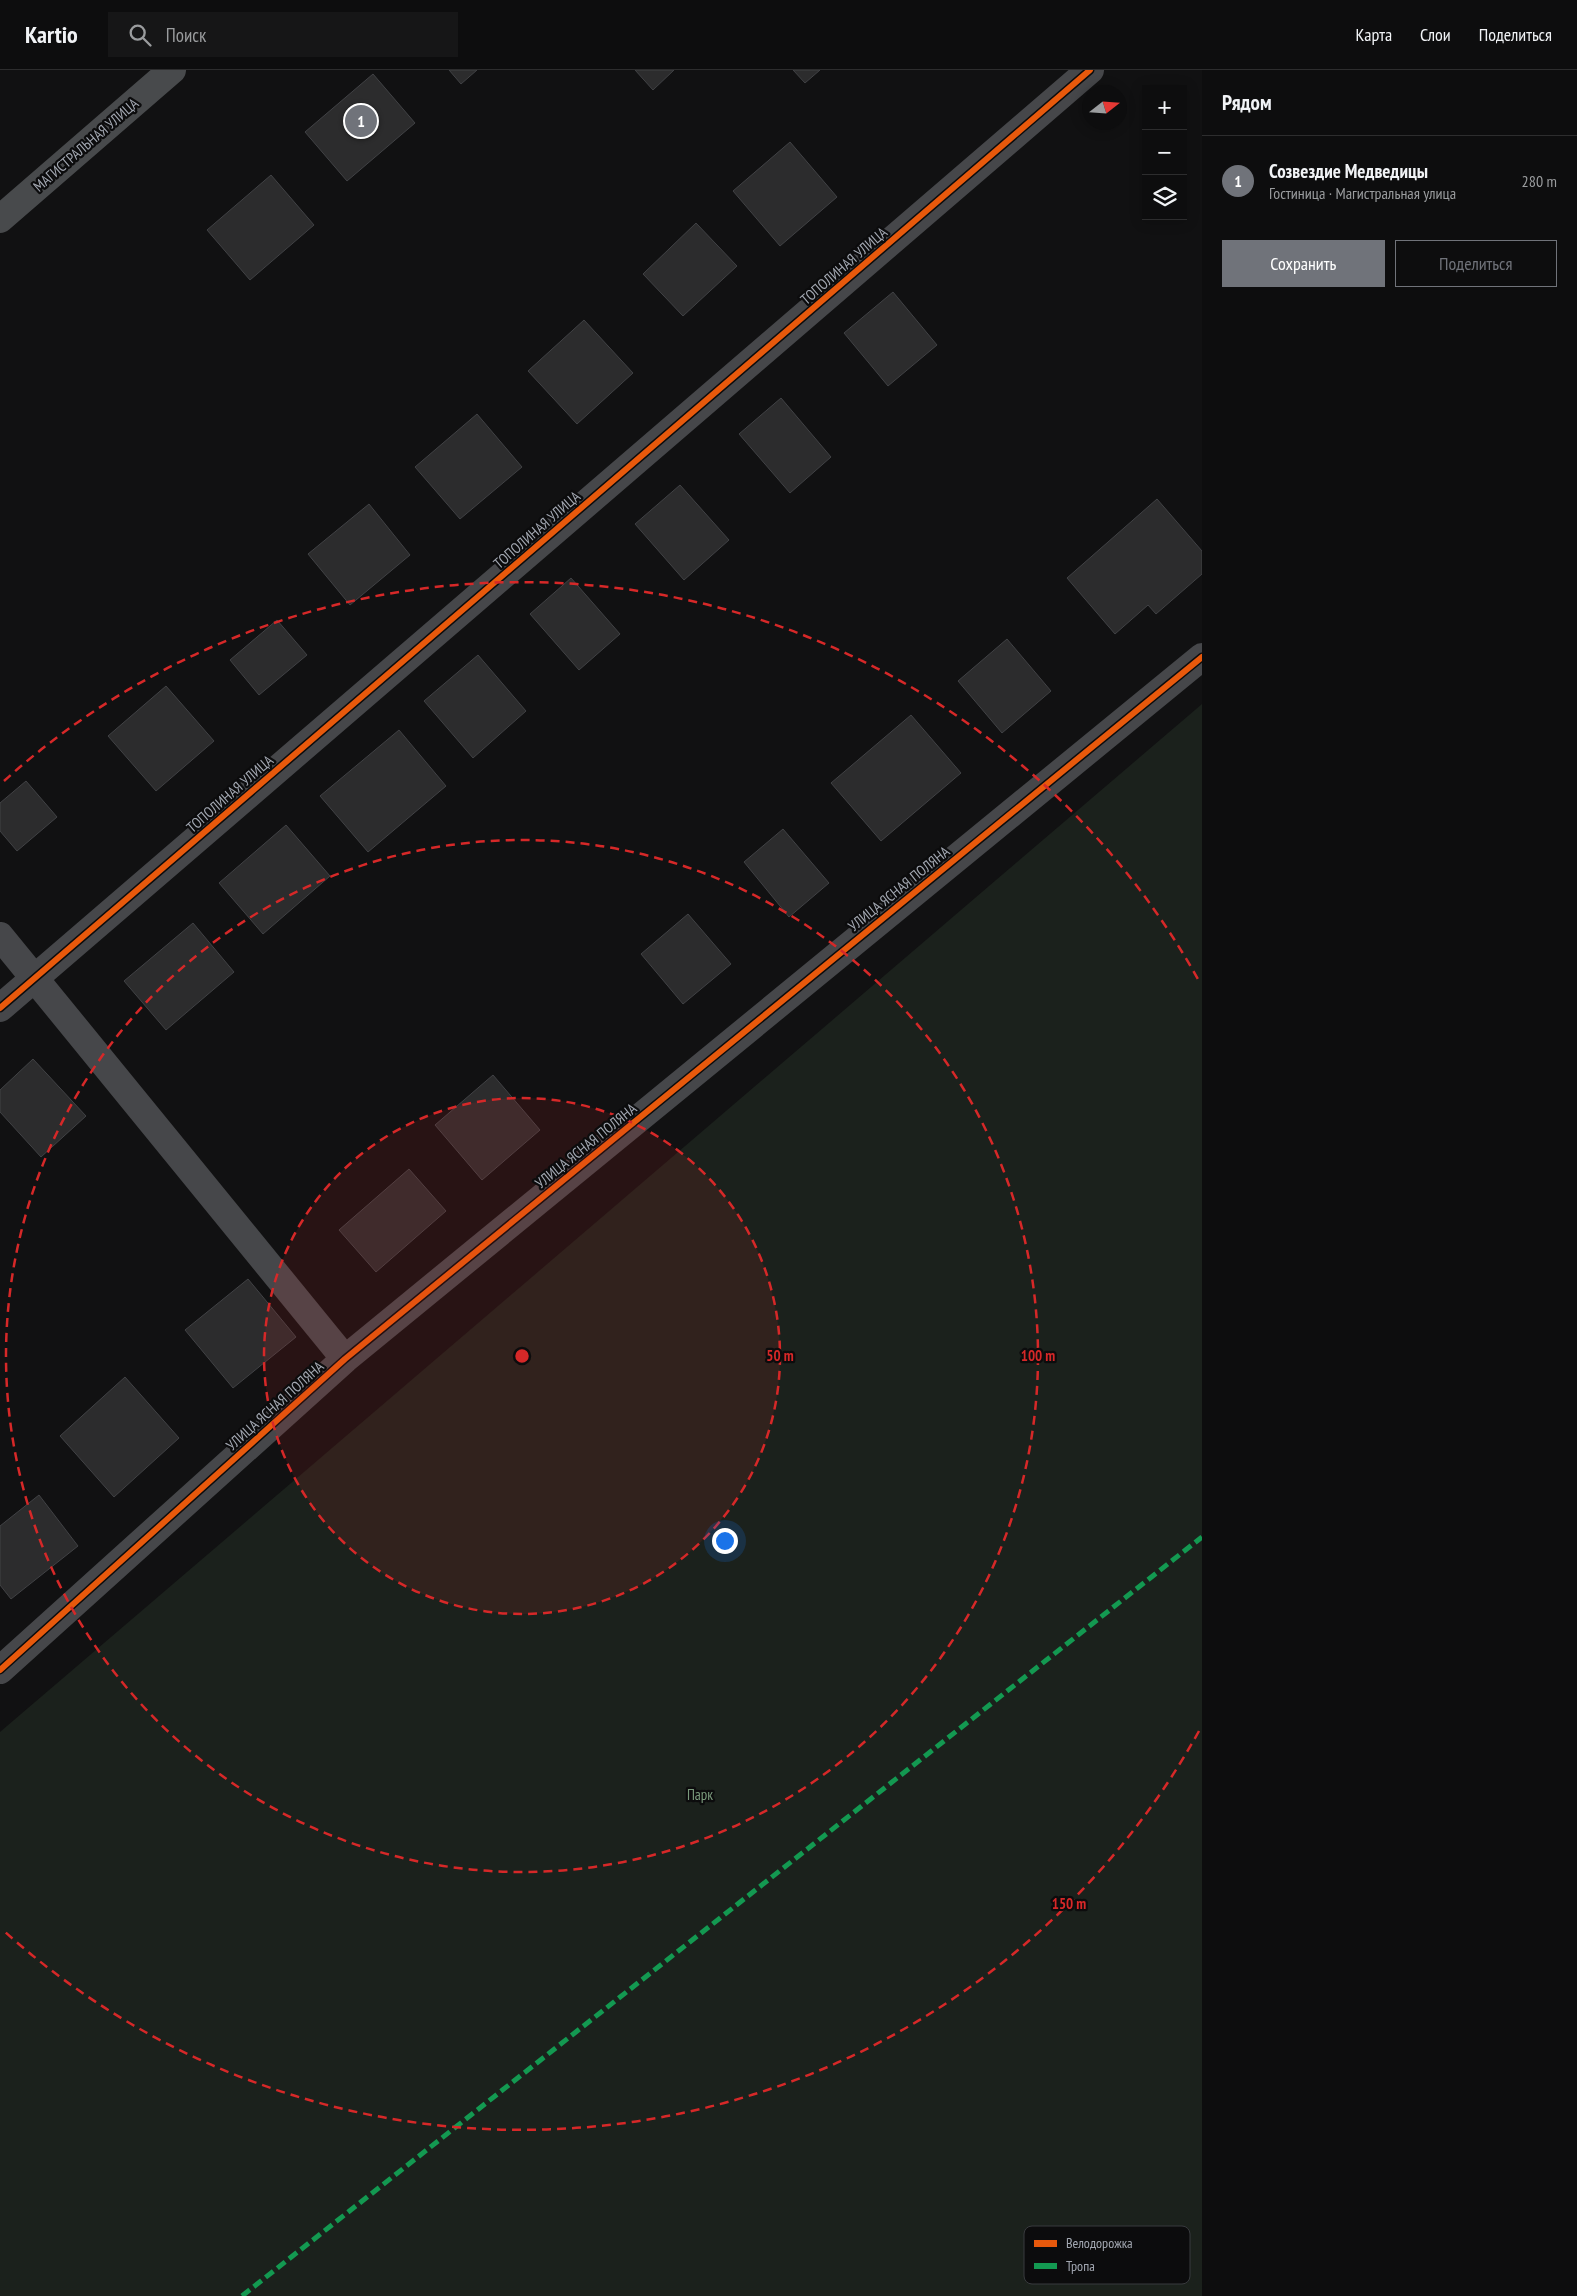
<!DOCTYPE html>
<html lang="ru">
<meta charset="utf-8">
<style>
body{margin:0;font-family:"PT Sans Narrow",sans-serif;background:#161617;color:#f1f3f6}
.controls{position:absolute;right:15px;top:15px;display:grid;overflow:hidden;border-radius:0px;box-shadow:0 2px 12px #0003}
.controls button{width:45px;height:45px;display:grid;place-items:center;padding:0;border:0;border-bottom:1px solid #2d2d2e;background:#0d0d0e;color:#f1f3f6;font:25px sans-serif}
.compass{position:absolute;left:1082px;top:15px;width:45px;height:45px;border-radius:50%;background:#0d0d0e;box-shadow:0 2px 12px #0003;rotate:73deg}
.you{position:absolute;left:724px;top:1470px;width:18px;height:18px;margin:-12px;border:4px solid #fff;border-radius:50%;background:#1a73e8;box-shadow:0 0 0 8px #1a73e833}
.badge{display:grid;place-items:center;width:32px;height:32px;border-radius:50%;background:#70737a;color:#fff;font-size:16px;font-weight:700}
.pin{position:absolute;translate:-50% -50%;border:2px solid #fff;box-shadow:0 1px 5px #0006}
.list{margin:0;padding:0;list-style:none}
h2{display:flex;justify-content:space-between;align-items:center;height:65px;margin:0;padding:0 20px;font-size:21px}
h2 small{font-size:16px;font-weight:400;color:#9a9c9e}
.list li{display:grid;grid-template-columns:32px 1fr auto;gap:15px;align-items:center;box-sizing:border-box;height:90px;padding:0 20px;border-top:1px solid #2d2d2e}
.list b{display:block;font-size:19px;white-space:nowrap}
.list p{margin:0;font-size:16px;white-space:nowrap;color:#9a9c9e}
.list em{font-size:16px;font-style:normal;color:#9a9c9e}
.actions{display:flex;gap:10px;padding:15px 20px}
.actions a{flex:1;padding:11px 0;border:1px solid #70737a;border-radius:0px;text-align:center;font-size:18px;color:#70737a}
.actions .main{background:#70737a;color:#fff}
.icon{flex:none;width:28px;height:28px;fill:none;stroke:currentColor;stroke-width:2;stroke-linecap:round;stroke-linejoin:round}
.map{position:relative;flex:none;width:1202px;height:2226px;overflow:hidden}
header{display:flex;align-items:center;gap:30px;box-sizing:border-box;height:70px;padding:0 25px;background:#0d0d0e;border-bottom:1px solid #2d2d2e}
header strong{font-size:24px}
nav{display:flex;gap:28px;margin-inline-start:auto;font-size:18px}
.search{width:350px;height:45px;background:#161617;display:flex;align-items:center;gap:12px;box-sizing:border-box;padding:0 18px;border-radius:0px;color:#9a9c9e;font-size:19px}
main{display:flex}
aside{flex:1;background:#0d0d0e}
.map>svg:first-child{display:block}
.green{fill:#1b211c}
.building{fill:#2c2c2d;stroke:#414245}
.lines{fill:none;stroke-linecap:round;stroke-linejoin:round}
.minor{stroke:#46474a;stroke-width:28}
.primary{stroke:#484a4c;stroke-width:28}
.quiet{stroke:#139951;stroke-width:5;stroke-dasharray:10 5;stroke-linecap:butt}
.cycleway-casing{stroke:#0c0c0d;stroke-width:9}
.cycleway{stroke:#e8590c;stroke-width:6}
.ring{fill:none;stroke:#d62828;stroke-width:2.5;stroke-dasharray:9 6}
.labels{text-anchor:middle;stroke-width:4.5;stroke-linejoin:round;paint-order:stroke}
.street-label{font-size:15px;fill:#a3a8b2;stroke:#0c0c0d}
.park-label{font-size:15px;fill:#7b9b7d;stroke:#0c0c0d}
.key{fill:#0c0c0d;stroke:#393b3f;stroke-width:1}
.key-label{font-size:14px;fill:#a3a8b2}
.centre{fill:#d62828;stroke:#0c0c0d;stroke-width:2.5}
.ring-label{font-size:15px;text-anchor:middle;font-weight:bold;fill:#d62828;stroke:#0c0c0d;stroke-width:4.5;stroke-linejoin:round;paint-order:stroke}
</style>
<header>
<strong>Kartio</strong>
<div class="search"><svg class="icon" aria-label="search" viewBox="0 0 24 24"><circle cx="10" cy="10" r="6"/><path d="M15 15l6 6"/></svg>Поиск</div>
<nav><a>Карта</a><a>Слои</a><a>Поделиться</a></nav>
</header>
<main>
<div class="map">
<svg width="1202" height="2226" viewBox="0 0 1202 2226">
<rect width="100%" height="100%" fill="#111112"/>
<!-- green -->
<path class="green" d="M1202,634V2226H0V1662Z"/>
<!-- building -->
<path class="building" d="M449,0H477L461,14Z
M635,0H674L653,20Z
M793,0H820L805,13Z
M373,4L415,53L347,111L305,62Z
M790,72L837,127L780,176L733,121Z
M271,105L314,155L250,210L207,160Z
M696,153L737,196L683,246L643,204Z
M893,222L937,275L888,316L844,263Z
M584,250L633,303L577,354L528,301Z
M781,328L831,387L790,423L739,364Z
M477,344L522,397L460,449L415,397Z
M680,415L729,470L684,510L635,454Z
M1157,429L1202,481V504L1156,544L1148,535L1115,564L1067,508Z
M369,434L410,485L350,535L308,484Z
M571,508L620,564L579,600L530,544Z
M277,550L307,585L259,625L230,590Z
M1007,569L1051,621L1002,663L958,611Z
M478,585L526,641L473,688L424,631Z
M166,616L214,671L156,721L108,666Z
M911,645L961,703L881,771L831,713Z
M399,660L446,716L368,782L320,726Z
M26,711L57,747L17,781L0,761V733Z
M286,755L330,806L263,864L219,813Z
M783,759L829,813L789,847L744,792Z
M688,844L731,894L683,934L641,884Z
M193,853L234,902L166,960L124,911Z
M33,989L86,1046L41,1087L0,1042V1020Z
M493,1005L540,1060L482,1110L435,1055Z
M409,1099L446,1141L376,1202L339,1160Z
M248,1209L296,1267L233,1318L185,1260Z
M125,1307L179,1368L114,1427L60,1366Z
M39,1425L78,1476L11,1529L0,1515V1456Z"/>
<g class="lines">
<!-- minor -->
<path class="minor" d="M0,866L345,1289
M0,938L1090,0
M0,1600L345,1289L1202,587"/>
<!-- primary -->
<path class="primary" d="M0,149L172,0"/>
<!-- quiet -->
<path class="quiet" d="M242,2226L1202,1467"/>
<defs>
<path id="cycleway" d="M0,938L1090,0
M0,1600L345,1289L1202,587"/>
</defs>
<!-- cycleway casing -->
<use href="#cycleway" class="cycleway-casing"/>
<!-- cycleway -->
<use href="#cycleway" class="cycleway"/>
</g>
<!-- distance rings -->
<circle cx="522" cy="1286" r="258" fill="#d62828" fill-opacity=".12"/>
<g class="ring">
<circle cx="522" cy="1286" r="258"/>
<circle cx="522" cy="1286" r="516"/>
<path d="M1199 1661A774 774 0 0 1 4 1861M4 711A774 774 0 0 1 1199 911"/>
</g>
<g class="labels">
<!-- street labels -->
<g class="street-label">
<text transform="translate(86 75) rotate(-41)" y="5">МАГИСТРАЛЬНАЯ УЛИЦА</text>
<text transform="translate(844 196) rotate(-41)" y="5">ТОПОЛИНАЯ УЛИЦА</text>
<text transform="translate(537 460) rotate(-41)" y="5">ТОПОЛИНАЯ УЛИЦА</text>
<text transform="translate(230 724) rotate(-41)" y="5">ТОПОЛИНАЯ УЛИЦА</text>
<text transform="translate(899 819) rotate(-39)" y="5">УЛИЦА ЯСНАЯ ПОЛЯНА</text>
<text transform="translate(586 1076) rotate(-39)" y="5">УЛИЦА ЯСНАЯ ПОЛЯНА</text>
<text transform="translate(275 1336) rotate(-42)" y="5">УЛИЦА ЯСНАЯ ПОЛЯНА</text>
</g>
<!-- park labels -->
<g class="park-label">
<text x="700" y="1730">Парк</text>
</g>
</g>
<!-- legend -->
<rect x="1024" y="2156" width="166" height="58" rx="8" class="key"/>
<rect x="1034" y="2170" width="23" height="7" fill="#e8590c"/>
<rect x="1034" y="2193" width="23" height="6" fill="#139951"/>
<g class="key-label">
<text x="1066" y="2178">Велодорожка</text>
<text x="1066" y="2201">Тропа</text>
</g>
<circle cx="522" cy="1286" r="8" class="centre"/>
<g class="ring-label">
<text x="780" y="1291">50 m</text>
<text x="1038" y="1291">100 m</text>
<text x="1069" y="1839">150 m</text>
</g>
</svg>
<div class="controls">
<button>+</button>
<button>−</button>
<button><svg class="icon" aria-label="layers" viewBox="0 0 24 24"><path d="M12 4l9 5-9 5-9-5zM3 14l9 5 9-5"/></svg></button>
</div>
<svg class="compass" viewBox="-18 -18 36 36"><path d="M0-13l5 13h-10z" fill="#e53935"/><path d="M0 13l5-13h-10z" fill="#9a9c9e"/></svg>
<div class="you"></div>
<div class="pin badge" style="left:361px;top:51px">1</div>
</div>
<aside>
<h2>Рядом<small></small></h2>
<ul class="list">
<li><span class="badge">1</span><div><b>Созвездие Медведицы</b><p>Гостиница · Магистральная улица</p></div><em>280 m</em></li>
</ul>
<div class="actions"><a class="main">Сохранить</a><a>Поделиться</a></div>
</aside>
</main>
